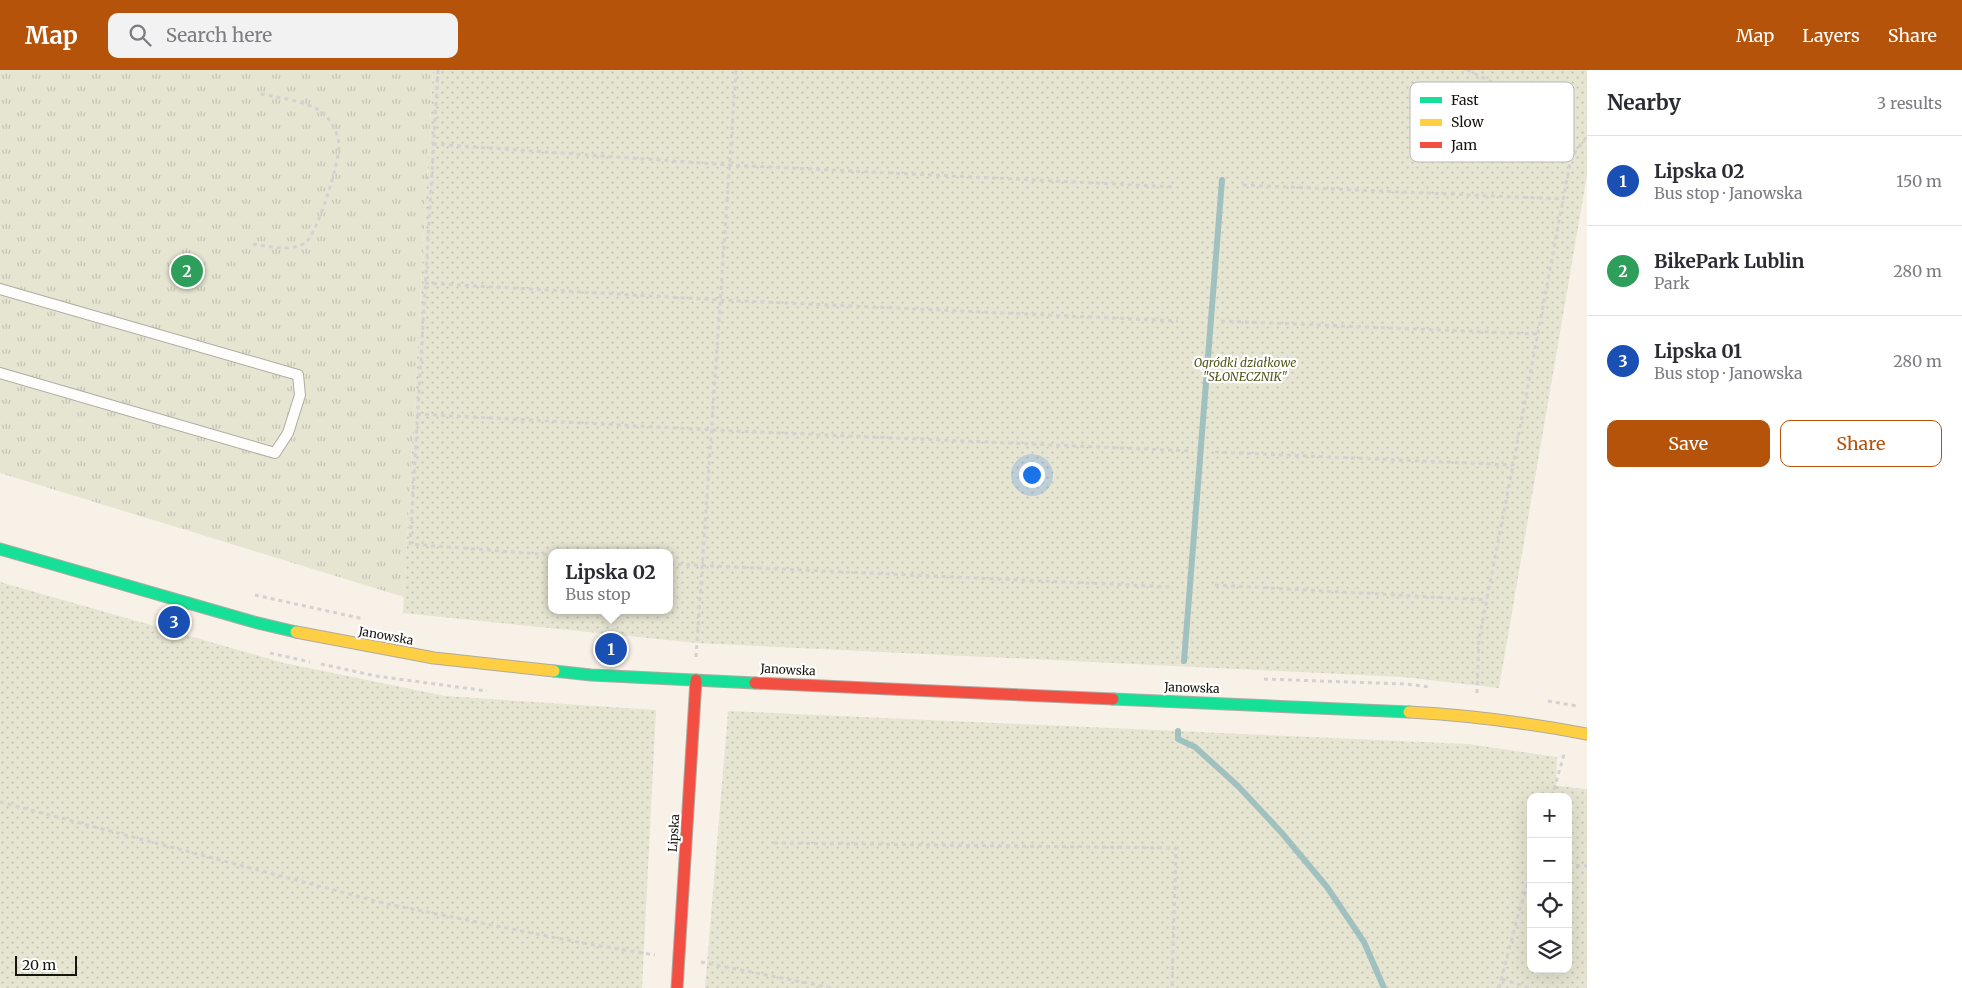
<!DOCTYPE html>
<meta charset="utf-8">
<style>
body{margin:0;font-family:Merriweather,serif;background:#f2f2f3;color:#2b2b33}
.controls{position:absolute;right:15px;bottom:15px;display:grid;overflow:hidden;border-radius:10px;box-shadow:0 5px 20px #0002}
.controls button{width:45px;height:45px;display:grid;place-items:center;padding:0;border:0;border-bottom:1px solid #e1e1e2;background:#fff;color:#2b2b33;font:25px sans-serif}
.scale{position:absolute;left:15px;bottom:12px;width:62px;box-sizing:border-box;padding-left:5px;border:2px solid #18140e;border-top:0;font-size:14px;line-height:18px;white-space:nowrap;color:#18140e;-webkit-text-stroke:4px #fff;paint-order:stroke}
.you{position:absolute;left:1031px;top:404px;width:18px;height:18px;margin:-12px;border:4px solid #fff;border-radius:50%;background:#1a73e8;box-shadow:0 0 0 8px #1a73e833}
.badge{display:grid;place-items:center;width:32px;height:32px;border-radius:50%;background:#b45309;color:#fff;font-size:16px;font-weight:700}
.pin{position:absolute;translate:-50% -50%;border:2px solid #fff;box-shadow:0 1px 5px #0006}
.popup{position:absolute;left:548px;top:479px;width:125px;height:65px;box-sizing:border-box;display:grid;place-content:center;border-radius:10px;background:#fff;filter:drop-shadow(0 1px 4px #0005);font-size:16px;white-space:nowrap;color:#7c7c81}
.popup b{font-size:19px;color:#2b2b33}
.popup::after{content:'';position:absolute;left:50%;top:100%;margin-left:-10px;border:10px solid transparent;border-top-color:#fff}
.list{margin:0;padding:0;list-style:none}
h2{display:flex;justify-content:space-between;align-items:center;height:65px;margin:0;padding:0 20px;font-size:21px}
h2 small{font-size:16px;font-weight:400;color:#7c7c81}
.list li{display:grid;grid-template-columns:32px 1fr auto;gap:15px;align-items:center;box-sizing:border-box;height:90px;padding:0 20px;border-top:1px solid #e1e1e2}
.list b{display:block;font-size:19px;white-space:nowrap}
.list p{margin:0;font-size:16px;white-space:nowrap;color:#7c7c81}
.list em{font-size:16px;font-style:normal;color:#7c7c81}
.actions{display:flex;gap:10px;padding:15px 20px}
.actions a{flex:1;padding:11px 0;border:1px solid #b45309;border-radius:10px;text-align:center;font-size:18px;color:#b45309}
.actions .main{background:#b45309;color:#fff}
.icon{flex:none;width:28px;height:28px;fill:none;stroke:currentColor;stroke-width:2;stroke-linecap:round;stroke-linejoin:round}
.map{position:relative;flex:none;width:1587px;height:918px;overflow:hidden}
header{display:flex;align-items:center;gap:30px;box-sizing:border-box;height:70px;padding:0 25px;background:#b45309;color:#fff}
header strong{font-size:24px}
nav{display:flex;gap:28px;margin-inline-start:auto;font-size:18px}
.search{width:350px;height:45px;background:#f2f2f3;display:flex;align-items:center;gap:12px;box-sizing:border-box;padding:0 18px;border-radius:10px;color:#7c7c81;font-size:19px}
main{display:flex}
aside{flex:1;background:#fff}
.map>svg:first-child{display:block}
.grass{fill:url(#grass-tufts)}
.garden{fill:url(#garden-dots);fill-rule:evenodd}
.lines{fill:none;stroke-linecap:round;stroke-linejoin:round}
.stream{stroke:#a1c1c1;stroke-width:6}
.lane-casing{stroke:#afaaa2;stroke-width:12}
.fast-casing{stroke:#afaaa2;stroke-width:13}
.slow-casing{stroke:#afaaa2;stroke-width:13}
.jam-casing{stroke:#afaaa2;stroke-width:13}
.path{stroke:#d4d2d0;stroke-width:3;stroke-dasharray:4 4;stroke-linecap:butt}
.lane{stroke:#fefdfb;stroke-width:10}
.fast{stroke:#16e098;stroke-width:11}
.slow{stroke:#ffcf43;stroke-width:11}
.jam{stroke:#f24e42;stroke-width:11}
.labels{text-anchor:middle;stroke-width:4.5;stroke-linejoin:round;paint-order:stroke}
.park-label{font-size:12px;font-style:italic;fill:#54581d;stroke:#fff}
.street-label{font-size:12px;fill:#18140e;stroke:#fff}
.key{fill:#fff;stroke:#bab8b7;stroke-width:1}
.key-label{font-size:14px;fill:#18140e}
</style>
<header>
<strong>Map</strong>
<div class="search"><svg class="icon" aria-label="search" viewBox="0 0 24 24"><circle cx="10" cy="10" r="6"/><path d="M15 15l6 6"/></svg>Search here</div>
<nav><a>Map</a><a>Layers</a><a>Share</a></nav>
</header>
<main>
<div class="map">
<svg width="1587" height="918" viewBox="0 0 1587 918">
<defs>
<pattern id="grass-tufts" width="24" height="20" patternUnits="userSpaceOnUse" patternTransform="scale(1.25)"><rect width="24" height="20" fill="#e6e5d2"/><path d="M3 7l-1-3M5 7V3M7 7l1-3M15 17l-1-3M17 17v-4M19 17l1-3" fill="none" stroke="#c5c4b3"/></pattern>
<pattern id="garden-dots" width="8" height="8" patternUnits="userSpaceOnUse" patternTransform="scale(1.25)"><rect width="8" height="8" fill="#e6e5d2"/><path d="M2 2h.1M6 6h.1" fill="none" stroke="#c5c4b3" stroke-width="1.8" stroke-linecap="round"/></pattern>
</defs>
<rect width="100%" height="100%" fill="#f8f1e7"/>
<!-- grass -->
<path class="grass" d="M0,0H433L404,527L0,403Z"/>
<!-- garden -->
<path class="garden" d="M433,0H1587V105L1499,618L1403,607L697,573L403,543ZM552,483H670V540H552Z
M0,512L284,593L445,626L656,640L642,918H0Z
M728,641L1468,674L1557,687L1556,716L1587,719V918H705ZM1531,727H1568V899H1531Z"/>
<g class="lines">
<!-- stream -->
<path class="stream" d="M1184,591L1222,110
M1178,661V669L1195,677L1238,716L1281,762L1327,817L1364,872L1384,918"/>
<defs>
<path id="lane" d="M0,219L298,305L300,325L288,363L275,383L0,303"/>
<path id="fast" d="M0,479L254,552L296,562
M554,601L591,605L755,613
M1113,629L1409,642"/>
<path id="slow" d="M296,562L434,588L554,601
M1409,642C1469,645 1528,653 1587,664"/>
<path id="jam" d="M755,613L1113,629
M677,918L696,610"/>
</defs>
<!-- lane casing -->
<use href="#lane" class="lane-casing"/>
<!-- fast casing -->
<use href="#fast" class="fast-casing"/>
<!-- slow casing -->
<use href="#slow" class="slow-casing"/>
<!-- jam casing -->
<use href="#jam" class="jam-casing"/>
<!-- path -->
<path class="path" d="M438,0L410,474L552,485
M1467,0L1554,42L1572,57L1571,87
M433,74L730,95L1175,117
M1243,115L1563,129
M253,174C268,176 291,182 305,173C317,165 339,93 339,77C339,66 333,54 326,46C313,31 277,28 258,23
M425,213L721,230L1178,251
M1221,251L1538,264
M417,344L713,360L1191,381
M1215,382L1513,395L1571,88L1587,66
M670,494L1173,517
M1215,515L1487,530
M255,525L364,549
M270,583L310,592
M696,587L736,0
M321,594L376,606L487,621
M1264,609L1405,614L1430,617
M1477,623L1479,569L1513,395
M1548,631L1577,636
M1552,727L1564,684
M0,732L387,834L577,872L655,885
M774,773L1176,778L1172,918
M1568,795L1587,796
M701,892L832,918
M1502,909L1530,918
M1499,918L1518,845L1531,803"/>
<!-- lane -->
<use href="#lane" class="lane"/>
<!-- fast -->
<use href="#fast" class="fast"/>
<!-- slow -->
<use href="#slow" class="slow"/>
<!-- jam -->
<use href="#jam" class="jam"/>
</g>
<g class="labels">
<!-- park labels -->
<g class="park-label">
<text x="1245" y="297">Ogródki działkowe<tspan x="1245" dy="14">"SŁONECZNIK"</tspan></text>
</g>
<!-- street labels -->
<g class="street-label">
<text transform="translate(386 566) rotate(10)" y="4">Janowska</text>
<text transform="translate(788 600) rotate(3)" y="4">Janowska</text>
<text transform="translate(1192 618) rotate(2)" y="4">Janowska</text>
<text transform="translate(674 763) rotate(-86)" y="4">Lipska</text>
</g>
</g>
<!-- legend -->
<rect x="1410" y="12" width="164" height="80" rx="8" class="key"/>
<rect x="1420" y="27" width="22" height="6" fill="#16e098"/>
<rect x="1420" y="49" width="22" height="7" fill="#ffcf43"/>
<rect x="1420" y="72" width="22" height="6" fill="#f24e42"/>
<g class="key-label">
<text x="1451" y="35">Fast</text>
<text x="1451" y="57">Slow</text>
<text x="1451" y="80">Jam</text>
</g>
</svg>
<div class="controls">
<button>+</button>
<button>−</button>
<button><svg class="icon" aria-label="locate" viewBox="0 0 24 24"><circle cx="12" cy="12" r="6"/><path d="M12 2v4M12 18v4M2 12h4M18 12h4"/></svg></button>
<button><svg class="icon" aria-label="layers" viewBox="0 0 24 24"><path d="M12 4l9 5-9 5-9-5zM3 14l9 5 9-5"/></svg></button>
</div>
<div class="scale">20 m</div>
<div class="you"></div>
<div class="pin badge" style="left:611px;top:579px;background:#1a4fb4">1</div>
<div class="popup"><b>Lipska 02</b>Bus stop</div>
<div class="pin badge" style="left:187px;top:201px;background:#2e9e5b">2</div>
<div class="pin badge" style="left:174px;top:552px;background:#1a4fb4">3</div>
</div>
<aside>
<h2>Nearby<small>3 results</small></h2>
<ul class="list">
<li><span class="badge" style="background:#1a4fb4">1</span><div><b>Lipska 02</b><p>Bus stop · Janowska</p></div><em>150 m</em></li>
<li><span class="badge" style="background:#2e9e5b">2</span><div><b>BikePark Lublin</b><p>Park</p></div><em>280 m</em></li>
<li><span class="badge" style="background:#1a4fb4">3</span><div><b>Lipska 01</b><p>Bus stop · Janowska</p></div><em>280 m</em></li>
</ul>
<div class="actions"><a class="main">Save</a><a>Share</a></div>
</aside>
</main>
